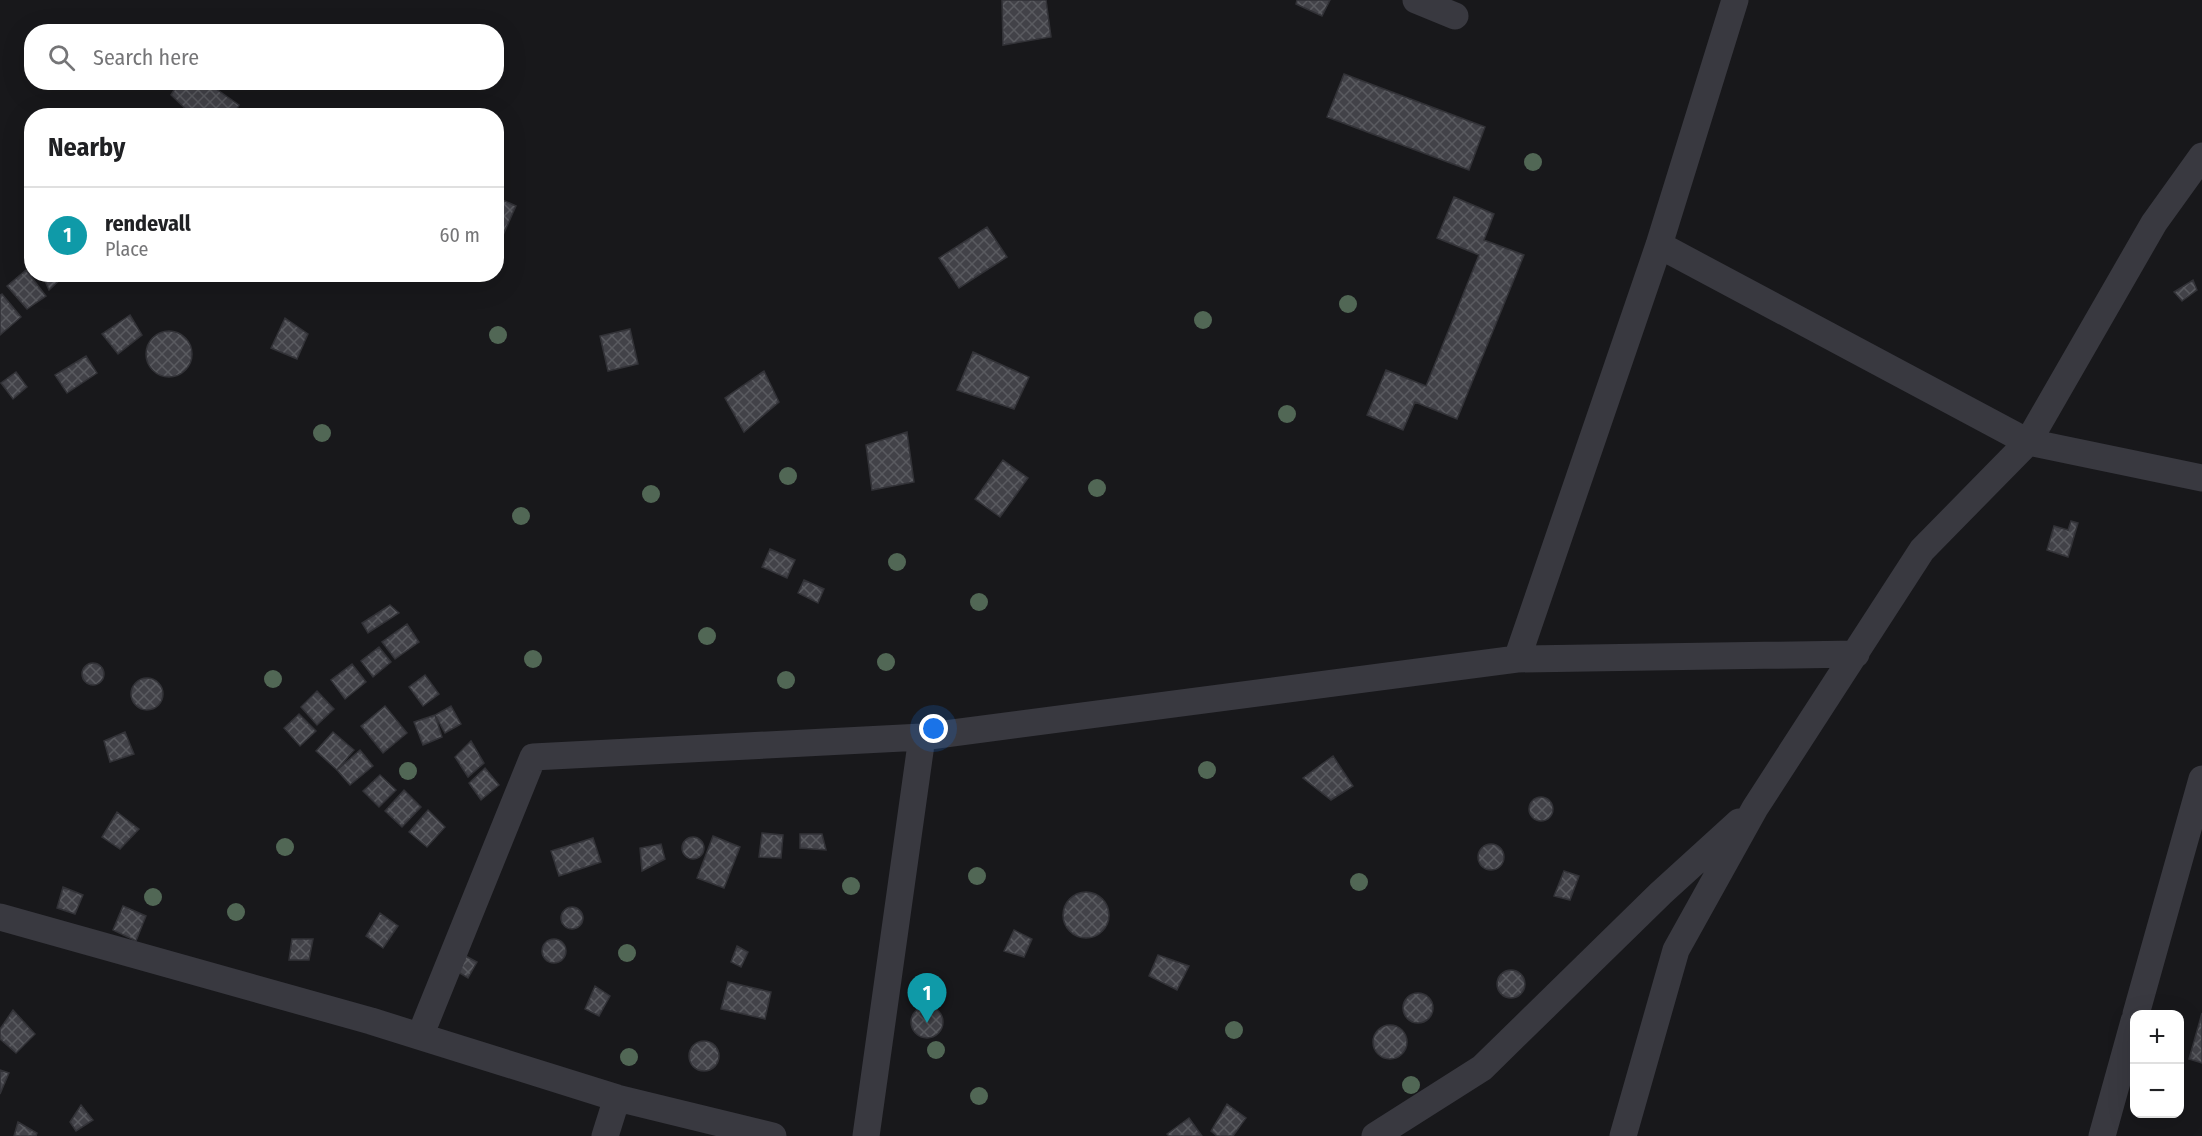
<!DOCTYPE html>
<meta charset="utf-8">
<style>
body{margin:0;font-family:"Fira Sans Condensed",sans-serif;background:#f2f2f2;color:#202124}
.controls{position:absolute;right:18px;bottom:18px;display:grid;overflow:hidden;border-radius:12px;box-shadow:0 6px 24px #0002}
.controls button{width:54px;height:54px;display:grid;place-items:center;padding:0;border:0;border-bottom:2px solid #e0e0e0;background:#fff;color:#202124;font:30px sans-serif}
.you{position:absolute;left:934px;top:729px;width:21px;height:21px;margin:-15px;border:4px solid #fff;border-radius:50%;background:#1a73e8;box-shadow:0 0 0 9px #1a73e833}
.badge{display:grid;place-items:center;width:39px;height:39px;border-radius:50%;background:#846d28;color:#fff;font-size:20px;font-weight:700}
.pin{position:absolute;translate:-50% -50px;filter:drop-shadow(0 2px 3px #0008)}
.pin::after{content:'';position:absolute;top:32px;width:21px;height:18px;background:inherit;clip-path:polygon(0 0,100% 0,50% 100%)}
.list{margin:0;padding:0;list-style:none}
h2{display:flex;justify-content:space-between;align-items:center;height:78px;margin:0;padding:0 24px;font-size:26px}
h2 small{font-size:20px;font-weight:400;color:#757577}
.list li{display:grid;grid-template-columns:39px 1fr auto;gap:18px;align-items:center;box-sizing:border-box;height:96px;padding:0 24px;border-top:2px solid #e0e0e0}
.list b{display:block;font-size:22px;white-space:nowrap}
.list p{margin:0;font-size:20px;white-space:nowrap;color:#757577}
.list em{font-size:20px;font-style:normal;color:#757577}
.icon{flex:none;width:33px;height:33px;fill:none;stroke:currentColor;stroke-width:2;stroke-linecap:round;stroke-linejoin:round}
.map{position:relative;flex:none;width:2202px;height:1136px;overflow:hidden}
.search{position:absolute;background:#fff;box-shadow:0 6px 24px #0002;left:24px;top:24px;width:480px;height:66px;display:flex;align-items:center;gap:15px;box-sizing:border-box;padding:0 21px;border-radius:24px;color:#757577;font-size:22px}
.panel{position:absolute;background:#fff;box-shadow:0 6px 24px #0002;left:24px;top:108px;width:480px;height:174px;border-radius:24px}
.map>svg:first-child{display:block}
.building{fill:url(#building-cross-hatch);stroke:#323237;stroke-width:1.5}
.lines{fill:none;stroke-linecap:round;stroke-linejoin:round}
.minor{stroke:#393940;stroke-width:27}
.tree{fill:#516755}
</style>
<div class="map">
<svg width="2202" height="1136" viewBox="0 0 2202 1136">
<defs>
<pattern id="building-cross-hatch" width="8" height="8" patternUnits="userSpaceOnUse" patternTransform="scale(1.5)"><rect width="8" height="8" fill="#424248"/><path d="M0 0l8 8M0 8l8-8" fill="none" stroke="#5a5b60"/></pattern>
</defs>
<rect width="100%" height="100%" fill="#18181b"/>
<!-- building -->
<path class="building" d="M1002,0H1046L1051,37L1003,45Z
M1297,0H1330L1322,16L1296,4Z
M1344,74L1485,127L1469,170L1327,117Z
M179,82H206L239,105L233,116H193L171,95Z
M496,197L516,206L499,244L496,243Z
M1454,197L1494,214L1484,240L1524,255L1457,419L1415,402L1403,430L1367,415L1386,370L1426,386L1479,255L1437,238Z
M987,227L1007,257L959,288L939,258Z
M26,270L46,296L27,309L7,286Z
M42,274H66L49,290Z
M2193,280L2197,290L2182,301L2174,292Z
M2,294L21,317L0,335V295Z
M130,315L142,335L118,354L102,334Z
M285,318L308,334L297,359L271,348Z
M630,329L638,364L608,371L600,336Z
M146 354a23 23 0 1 1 46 0a23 23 0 1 1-46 0Z
M973,352L1029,377L1014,409L957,390Z
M86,356L97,373L67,393L55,375Z
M764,371L779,402L744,432L725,398Z
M16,372L27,387L13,399L1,383Z
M907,432L914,482L872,490L866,445Z
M1003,460L1028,478L1000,517L975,499Z
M2071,521L2078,523L2068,557L2047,550L2054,526L2068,530Z
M770,549L795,560L787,578L762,567Z
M804,580L824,589L818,603L798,593Z
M390,605L399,613L368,633L362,623Z
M407,624L419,642L395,659L382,642Z
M379,647L391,662L373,677L361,661Z
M82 674a11 11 0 1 1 22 0a11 11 0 1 1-22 0Z
M352,664L366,682L345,699L331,680Z
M425,675L439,694L423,706L409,687Z
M131 694a16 16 0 1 1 32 0a16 16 0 1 1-32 0Z
M317,691L334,709L317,725L301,707Z
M385,706L407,733L383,753L361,726Z
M451,706L461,724L445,733L435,715Z
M299,714L316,731L300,746L284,728Z
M435,715L442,737L423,745L414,722Z
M125,732L134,754L110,762L104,741Z
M333,732L354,750L337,770L316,751Z
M471,741L484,763L468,777L455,757Z
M360,750L373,766L350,785L337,770Z
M1333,756L1353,786L1331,800L1303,778Z
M485,768L499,785L481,800L469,783Z
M380,775L396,790L379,807L363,791Z
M404,790L421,807L402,827L385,811Z
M1529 809a12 12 0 1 1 24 0a12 12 0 1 1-24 0Z
M428,810L445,827L427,847L409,832Z
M117,812L139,829L120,849L102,837Z
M762,833L783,835L781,858L759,857Z
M800,834H822L826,850L800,848Z
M713,836L740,847L724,888L697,878Z
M682 848a11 11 0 1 1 22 0a11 11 0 1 1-22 0Z
M593,838L601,862L559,876L551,851Z
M1478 857a13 13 0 1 1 26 0a13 13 0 1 1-26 0Z
M661,844L665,859L642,871L640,848Z
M1564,871L1579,876L1570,900L1554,896Z
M63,887L83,895L75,914L57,908Z
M1063 915a23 23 0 1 1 46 0a23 23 0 1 1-46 0Z
M123,906L146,916L136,941L113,930Z
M561 918a11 11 0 1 1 22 0a11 11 0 1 1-22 0Z
M380,913L398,926L383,948L366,936Z
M1014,930L1032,939L1024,957L1004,951Z
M542 951a12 12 0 1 1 24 0a12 12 0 1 1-24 0Z
M292,939H313L309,960H289Z
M737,946L748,952L741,967L731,962Z
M460,953L477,962L468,978L453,969Z
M1158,955L1189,966L1177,990L1149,976Z
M1497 984a14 14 0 1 1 28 0a14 14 0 1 1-28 0Z
M728,982L771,992L765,1019L721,1009Z
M595,986L610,996L599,1016L585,1009Z
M1403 1008a15 15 0 1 1 30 0a15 15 0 1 1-30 0Z
M911 1022a16 16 0 1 1 32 0a16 16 0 1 1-32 0Z
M13,1010L35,1034L16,1053L0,1039V1029Z
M2202,1013V1063L2189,1059Z
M1373 1042a17 17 0 1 1 34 0a17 17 0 1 1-34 0Z
M689 1056a15 15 0 1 1 30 0a15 15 0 1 1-30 0Z
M0,1070L9,1073L0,1094Z
M1227,1104L1246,1118L1233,1136H1217L1211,1131Z
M81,1105L93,1120L76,1131L70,1122Z
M1189,1118L1202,1136H1169L1167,1134Z
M18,1122L37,1133L36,1136H14Z"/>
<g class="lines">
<!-- minor -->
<path class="minor" d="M1416,0L1455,16
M1659,245L2028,442L2202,478
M1517,659L1659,245L1735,0
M0,917L371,1021L617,1098L773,1136
M2136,1014L2202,779
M420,1036L533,757L922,737L1517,659L1856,654
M605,1136L617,1098
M866,1136L922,737
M1375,1136L1482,1068L1661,893L1739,822
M1623,1136L1676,950L1755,808L1922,550L2028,442L2154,223L2202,156
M2102,1136L2134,1021"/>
</g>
<!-- trees -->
<g class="tree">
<circle cx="1533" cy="162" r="9"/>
<circle cx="1348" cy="304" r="9"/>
<circle cx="1203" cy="320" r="9"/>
<circle cx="498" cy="335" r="9"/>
<circle cx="1287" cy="414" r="9"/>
<circle cx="322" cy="433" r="9"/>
<circle cx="788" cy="476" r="9"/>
<circle cx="1097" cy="488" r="9"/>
<circle cx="651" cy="494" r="9"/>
<circle cx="521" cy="516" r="9"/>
<circle cx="897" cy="562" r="9"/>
<circle cx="979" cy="602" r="9"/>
<circle cx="707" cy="636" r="9"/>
<circle cx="533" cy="659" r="9"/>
<circle cx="886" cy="662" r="9"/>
<circle cx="273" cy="679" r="9"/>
<circle cx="786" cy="680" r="9"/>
<circle cx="1207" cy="770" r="9"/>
<circle cx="408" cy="771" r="9"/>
<circle cx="285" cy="847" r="9"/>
<circle cx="977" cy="876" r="9"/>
<circle cx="1359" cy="882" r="9"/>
<circle cx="851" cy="886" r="9"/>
<circle cx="153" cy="897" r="9"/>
<circle cx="236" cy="912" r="9"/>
<circle cx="627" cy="953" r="9"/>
<circle cx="1234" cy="1030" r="9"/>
<circle cx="936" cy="1050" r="9"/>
<circle cx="629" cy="1057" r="9"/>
<circle cx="1411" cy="1085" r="9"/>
<circle cx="979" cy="1096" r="9"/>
</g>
</svg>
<div class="controls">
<button>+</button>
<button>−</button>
</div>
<div class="you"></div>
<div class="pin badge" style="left:927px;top:1023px;background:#0f9aa8">1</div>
<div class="search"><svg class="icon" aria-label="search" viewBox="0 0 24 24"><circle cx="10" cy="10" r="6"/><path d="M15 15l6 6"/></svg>Search here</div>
<section class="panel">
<h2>Nearby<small></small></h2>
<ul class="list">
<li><span class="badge" style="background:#0f9aa8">1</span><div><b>rendevall</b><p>Place</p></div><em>60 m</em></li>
</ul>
</section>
</div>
